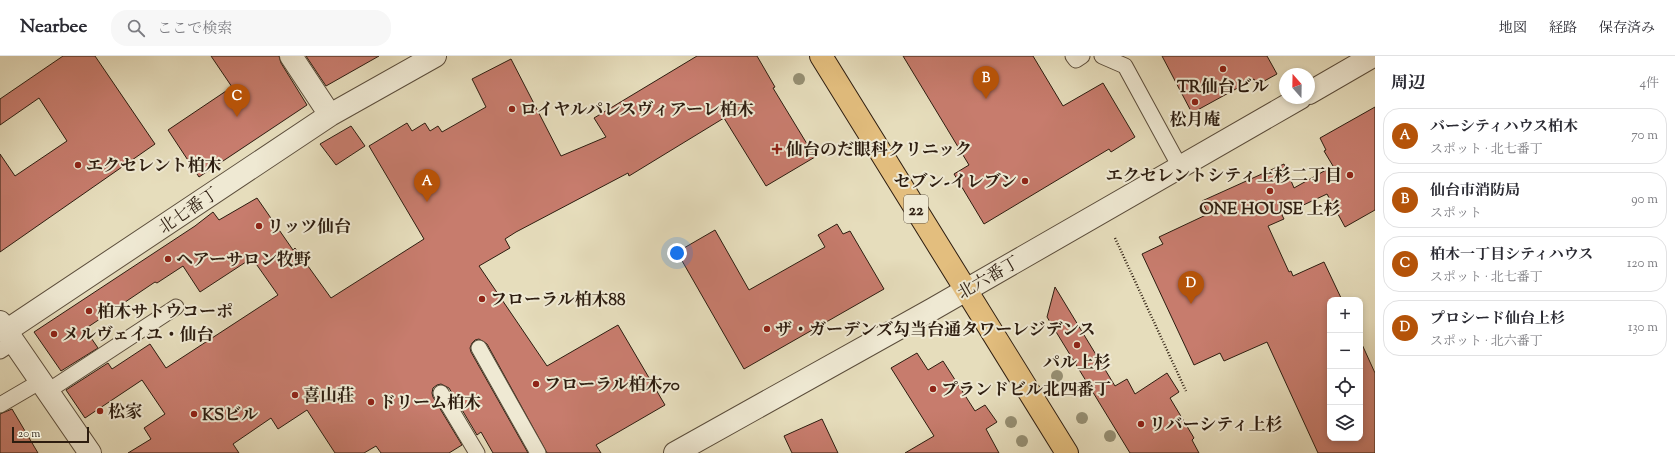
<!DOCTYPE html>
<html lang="ja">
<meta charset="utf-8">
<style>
body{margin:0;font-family:"Sorts Mill Goudy","Noto Serif JP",serif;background:#f7f7f7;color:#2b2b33}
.controls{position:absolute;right:12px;bottom:12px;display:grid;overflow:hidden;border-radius:8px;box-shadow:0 2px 6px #0003}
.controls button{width:36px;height:36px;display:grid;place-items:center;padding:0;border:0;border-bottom:1px solid #e1e1e2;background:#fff;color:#2b2b33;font:20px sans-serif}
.compass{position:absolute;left:1279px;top:12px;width:36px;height:36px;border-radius:50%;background:#fff;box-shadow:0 2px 6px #0003;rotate:340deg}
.scale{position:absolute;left:12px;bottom:10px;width:77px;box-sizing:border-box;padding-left:4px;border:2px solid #2d1d10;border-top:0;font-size:11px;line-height:14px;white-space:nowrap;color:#2d1d10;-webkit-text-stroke:3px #efe9d3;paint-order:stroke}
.you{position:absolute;left:677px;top:197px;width:14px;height:14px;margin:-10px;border:3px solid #fff;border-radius:50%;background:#1a73e8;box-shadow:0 0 0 6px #1a73e833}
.badge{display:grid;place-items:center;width:26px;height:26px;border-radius:50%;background:#b45309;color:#fff;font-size:13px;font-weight:700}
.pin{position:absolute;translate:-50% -33px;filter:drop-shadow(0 1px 2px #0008)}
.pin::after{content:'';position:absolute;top:21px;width:14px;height:12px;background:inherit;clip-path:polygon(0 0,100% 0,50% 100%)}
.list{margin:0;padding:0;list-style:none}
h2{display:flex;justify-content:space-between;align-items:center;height:52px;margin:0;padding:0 16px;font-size:17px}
h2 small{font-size:13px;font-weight:400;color:#7c7c81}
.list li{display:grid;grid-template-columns:26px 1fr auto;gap:12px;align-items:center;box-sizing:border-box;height:56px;margin:0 8px 8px;padding:0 8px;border:1px solid #e1e1e2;border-radius:16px}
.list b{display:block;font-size:15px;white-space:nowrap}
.list p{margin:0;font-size:13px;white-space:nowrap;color:#7c7c81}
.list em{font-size:13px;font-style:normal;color:#7c7c81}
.icon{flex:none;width:22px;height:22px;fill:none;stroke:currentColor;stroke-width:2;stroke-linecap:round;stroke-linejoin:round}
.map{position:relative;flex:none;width:1375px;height:397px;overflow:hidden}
header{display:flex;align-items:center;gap:24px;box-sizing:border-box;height:56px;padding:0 20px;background:#fff;border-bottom:1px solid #e1e1e2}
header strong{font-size:19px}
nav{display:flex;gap:22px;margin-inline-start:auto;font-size:14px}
.search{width:280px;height:36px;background:#f7f7f7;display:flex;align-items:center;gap:10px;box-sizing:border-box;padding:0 14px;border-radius:16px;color:#7c7c81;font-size:15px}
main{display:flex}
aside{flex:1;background:#fff}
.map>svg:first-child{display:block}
.building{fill:#c77c6d;stroke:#2d1d10}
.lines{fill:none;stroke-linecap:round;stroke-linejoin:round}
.service-casing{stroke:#5b4d3b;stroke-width:17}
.minor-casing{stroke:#5b4d3b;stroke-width:24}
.tertiary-casing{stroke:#5b4d3b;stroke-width:24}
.primary-casing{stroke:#2d1d10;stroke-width:24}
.path{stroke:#2d1d10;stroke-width:2.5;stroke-dasharray:1 2;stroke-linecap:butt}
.service{stroke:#efe9d3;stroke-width:15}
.minor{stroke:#efe9d3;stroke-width:22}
.tertiary{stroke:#efe9d3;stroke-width:22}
.primary{stroke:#e3be7e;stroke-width:22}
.tree{fill:#968f73}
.poi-dot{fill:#8f2418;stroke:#efe9d3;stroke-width:1.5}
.labels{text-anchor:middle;stroke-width:4;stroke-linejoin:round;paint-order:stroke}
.shield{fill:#efe9d3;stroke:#675a4a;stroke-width:1}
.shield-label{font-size:16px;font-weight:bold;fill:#2d1d10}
.poi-label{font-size:17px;font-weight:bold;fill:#2d1d10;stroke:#efe9d3;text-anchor:start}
.street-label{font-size:17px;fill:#2d1d10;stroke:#efe9d3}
</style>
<header>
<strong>Nearbee</strong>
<div class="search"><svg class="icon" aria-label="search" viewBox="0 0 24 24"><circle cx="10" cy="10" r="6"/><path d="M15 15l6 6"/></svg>ここで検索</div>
<nav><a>地図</a><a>経路</a><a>保存済み</a></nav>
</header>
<main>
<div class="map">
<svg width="1375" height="397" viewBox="0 0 1375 397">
<rect width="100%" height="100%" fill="#e6ddbc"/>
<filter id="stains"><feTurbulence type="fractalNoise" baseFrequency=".005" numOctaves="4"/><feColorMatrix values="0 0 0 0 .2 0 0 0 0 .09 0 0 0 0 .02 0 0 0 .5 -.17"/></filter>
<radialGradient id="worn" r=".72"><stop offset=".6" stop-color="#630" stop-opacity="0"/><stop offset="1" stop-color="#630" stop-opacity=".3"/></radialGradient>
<!-- building -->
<path class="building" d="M63,0H95L155,88L0,196V98L15,120L67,85L39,42L0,69V43Z
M211,0H279L281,7L307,49L199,121L168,74L232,31Z
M306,0H379L326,30Z
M697,0H757L775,31L773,32L815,101L766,130L724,62L629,120L628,117L516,176L505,183L510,192L479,210L547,310L618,269L665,349L596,389L601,397H547L487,288L479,283L475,284L472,287L470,292L471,296L528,397H493L481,376L477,379L449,332L441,328L437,329L433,332L432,337L433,341L462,389L449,397H381L376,390L364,397H335L307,354L278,373L271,362L233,388L239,397H128L151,383L144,372L165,358L142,324L85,362L66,334L108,307L112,313L150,288L166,312L278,239L252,202L200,236L183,210L157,227L155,226L85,273L98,292L61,315L34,276L195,170L213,156L219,164L257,142L293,194L295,192L331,242L424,183L369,90L407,67L412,75L425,67L430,75L438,70L442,76L486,51L472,23L511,3L561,100L606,81L594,62Z
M903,0H1033L1063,50L1103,27L1135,81L1111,96L1109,93L984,168L954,118L969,109Z
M1162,0H1267L1277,18L1257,29L1254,23L1192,57Z
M1375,51V154L1345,171L1327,138L1282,159L1284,163L1268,170L1289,216L1291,215L1293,220L1324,206L1342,244H1330V382H1360V284L1375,317V397H1318L1267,286L1224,305L1220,297L1194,309L1142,198L1163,188L1159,181L1208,158L1202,145L1284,108L1294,132L1333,110L1324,95L1326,94L1320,82Z
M351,70L365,90L336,109L320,88Z
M837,168L843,178L850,175L884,233L744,313L677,196L715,174L749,234L825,191L818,179Z
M1055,231L1115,330L1127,323L1135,338L1167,317L1179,336L1170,342L1194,382L1192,384L1199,397H1130L1047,261Z
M917,297L928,314L943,305L975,355L985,349L997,366L986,373L999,397H905L934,380L891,312Z
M12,353L38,397H0V358Z
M822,363L838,397H792L784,380Z"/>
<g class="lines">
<defs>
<path id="service" d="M1073,0L1076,4L1082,0
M1102,0L1125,10L1180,111
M479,292L538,397
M0,295L14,286
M48,335L176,251
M441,337L477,397
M0,349L41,325"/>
<path id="minor" d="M291,0L330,59
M6,275L330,59L435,0"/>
<path id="tertiary" d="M1309,37L1373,0
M0,266L90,397
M675,397L933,253L1300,42"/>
<path id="primary" d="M821,0L1067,397"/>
</defs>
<!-- service casing -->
<use href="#service" class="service-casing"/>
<!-- minor casing -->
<use href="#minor" class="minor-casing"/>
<!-- tertiary casing -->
<use href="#tertiary" class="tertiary-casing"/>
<!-- primary casing -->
<use href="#primary" class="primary-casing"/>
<!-- path -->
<path class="path" d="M1115,182L1186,335"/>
<!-- service -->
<use href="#service" class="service"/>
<!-- minor -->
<use href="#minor" class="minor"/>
<!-- tertiary -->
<use href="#tertiary" class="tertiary"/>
<!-- primary -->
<use href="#primary" class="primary"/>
</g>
<!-- trees -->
<g class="tree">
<circle cx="799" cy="23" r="6"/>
<circle cx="1057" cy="320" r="6"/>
<circle cx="1082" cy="362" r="6"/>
<circle cx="1011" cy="366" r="6"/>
<circle cx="1110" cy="380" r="6"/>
<circle cx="1022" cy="385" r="6"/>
</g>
<!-- markers -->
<g class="poi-dot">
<circle cx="1223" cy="13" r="4"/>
<circle cx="1195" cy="46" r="4"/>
<circle cx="512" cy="53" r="4"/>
<path d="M775 87h4v4h4v4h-4v4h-4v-4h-4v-4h4z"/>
<circle cx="78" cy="109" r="4"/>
<circle cx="1350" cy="119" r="4"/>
<circle cx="1025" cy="125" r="4"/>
<circle cx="1270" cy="135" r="4"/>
<circle cx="259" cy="170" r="4"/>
<circle cx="168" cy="203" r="4"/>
<circle cx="482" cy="243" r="4"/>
<circle cx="89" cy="255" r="4"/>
<circle cx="767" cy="273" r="4"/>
<circle cx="54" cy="278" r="4"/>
<circle cx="1077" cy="289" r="4"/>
<circle cx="536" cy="328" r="4"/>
<circle cx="933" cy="333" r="4"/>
<circle cx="295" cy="339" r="4"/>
<circle cx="371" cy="346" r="4"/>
<circle cx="100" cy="355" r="4"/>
<circle cx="194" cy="358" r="4"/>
<circle cx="1141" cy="368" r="4"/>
</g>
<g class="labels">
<!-- shield labels -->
<rect class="shield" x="904" y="139" width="24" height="28" rx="3"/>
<g class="shield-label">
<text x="916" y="159">22</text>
</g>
<!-- poi labels -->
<g class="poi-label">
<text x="1223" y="36" text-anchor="middle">TR仙台ビル</text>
<text x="520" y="59">ロイヤルパレスヴィアーレ柏木</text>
<text x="1195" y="69" text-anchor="middle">松月庵</text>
<text x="786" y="99">仙台のだ眼科クリニック</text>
<text x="86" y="115">エクセレント柏木</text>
<text x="1342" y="125" text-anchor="end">エクセレントシティ上杉二丁目</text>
<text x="1017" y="131" text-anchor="end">セブン-イレブン</text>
<text x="1270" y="158" text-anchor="middle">ONE HOUSE 上杉</text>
<text x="267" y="176">リッツ仙台</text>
<text x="176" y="209">ヘアーサロン牧野</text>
<text x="490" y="249">フローラル柏木88</text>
<text x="97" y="261">柏木サトウコーポ</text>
<text x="775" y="279">ザ・ガーデンズ勾当台通タワーレジデンス</text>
<text x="62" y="284">メルヴェイユ・仙台</text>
<text x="1077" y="312" text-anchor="middle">パル上杉</text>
<text x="544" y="334">フローラル柏木70</text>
<text x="941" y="339">プランドビル北四番丁</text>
<text x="303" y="345">喜山荘</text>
<text x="379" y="352">ドリーム柏木</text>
<text x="108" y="361">松家</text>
<text x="202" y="364">KSビル</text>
<text x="1149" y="374">リバーシティ上杉</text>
</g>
<!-- street labels -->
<g class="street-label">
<text transform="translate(188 154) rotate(-34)" y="6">北七番丁</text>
<text transform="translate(988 221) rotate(-30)" y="6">北六番丁</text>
</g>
</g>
<rect width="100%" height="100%" filter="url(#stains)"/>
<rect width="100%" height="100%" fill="url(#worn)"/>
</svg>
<div class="controls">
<button>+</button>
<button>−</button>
<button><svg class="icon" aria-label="locate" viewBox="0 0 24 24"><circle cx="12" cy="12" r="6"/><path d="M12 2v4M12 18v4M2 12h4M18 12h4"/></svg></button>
<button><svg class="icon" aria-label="layers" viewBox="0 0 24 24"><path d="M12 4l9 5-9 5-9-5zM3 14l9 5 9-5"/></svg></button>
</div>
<svg class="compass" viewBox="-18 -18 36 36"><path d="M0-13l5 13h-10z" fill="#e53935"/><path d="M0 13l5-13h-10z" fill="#7c7c81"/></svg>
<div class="scale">20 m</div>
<div class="you"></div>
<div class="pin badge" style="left:427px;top:146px">A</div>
<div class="pin badge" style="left:986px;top:43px">B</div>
<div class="pin badge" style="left:237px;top:61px">C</div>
<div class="pin badge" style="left:1191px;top:248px">D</div>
</div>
<aside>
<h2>周辺<small>4件</small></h2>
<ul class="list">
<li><span class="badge">A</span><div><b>バーシティハウス柏木</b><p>スポット · 北七番丁</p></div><em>70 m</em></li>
<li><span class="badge">B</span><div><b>仙台市消防局</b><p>スポット</p></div><em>90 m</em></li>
<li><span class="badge">C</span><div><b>柏木一丁目シティハウス</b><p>スポット · 北七番丁</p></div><em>120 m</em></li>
<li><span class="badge">D</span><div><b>プロシード仙台上杉</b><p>スポット · 北六番丁</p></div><em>130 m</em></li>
</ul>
</aside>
</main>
